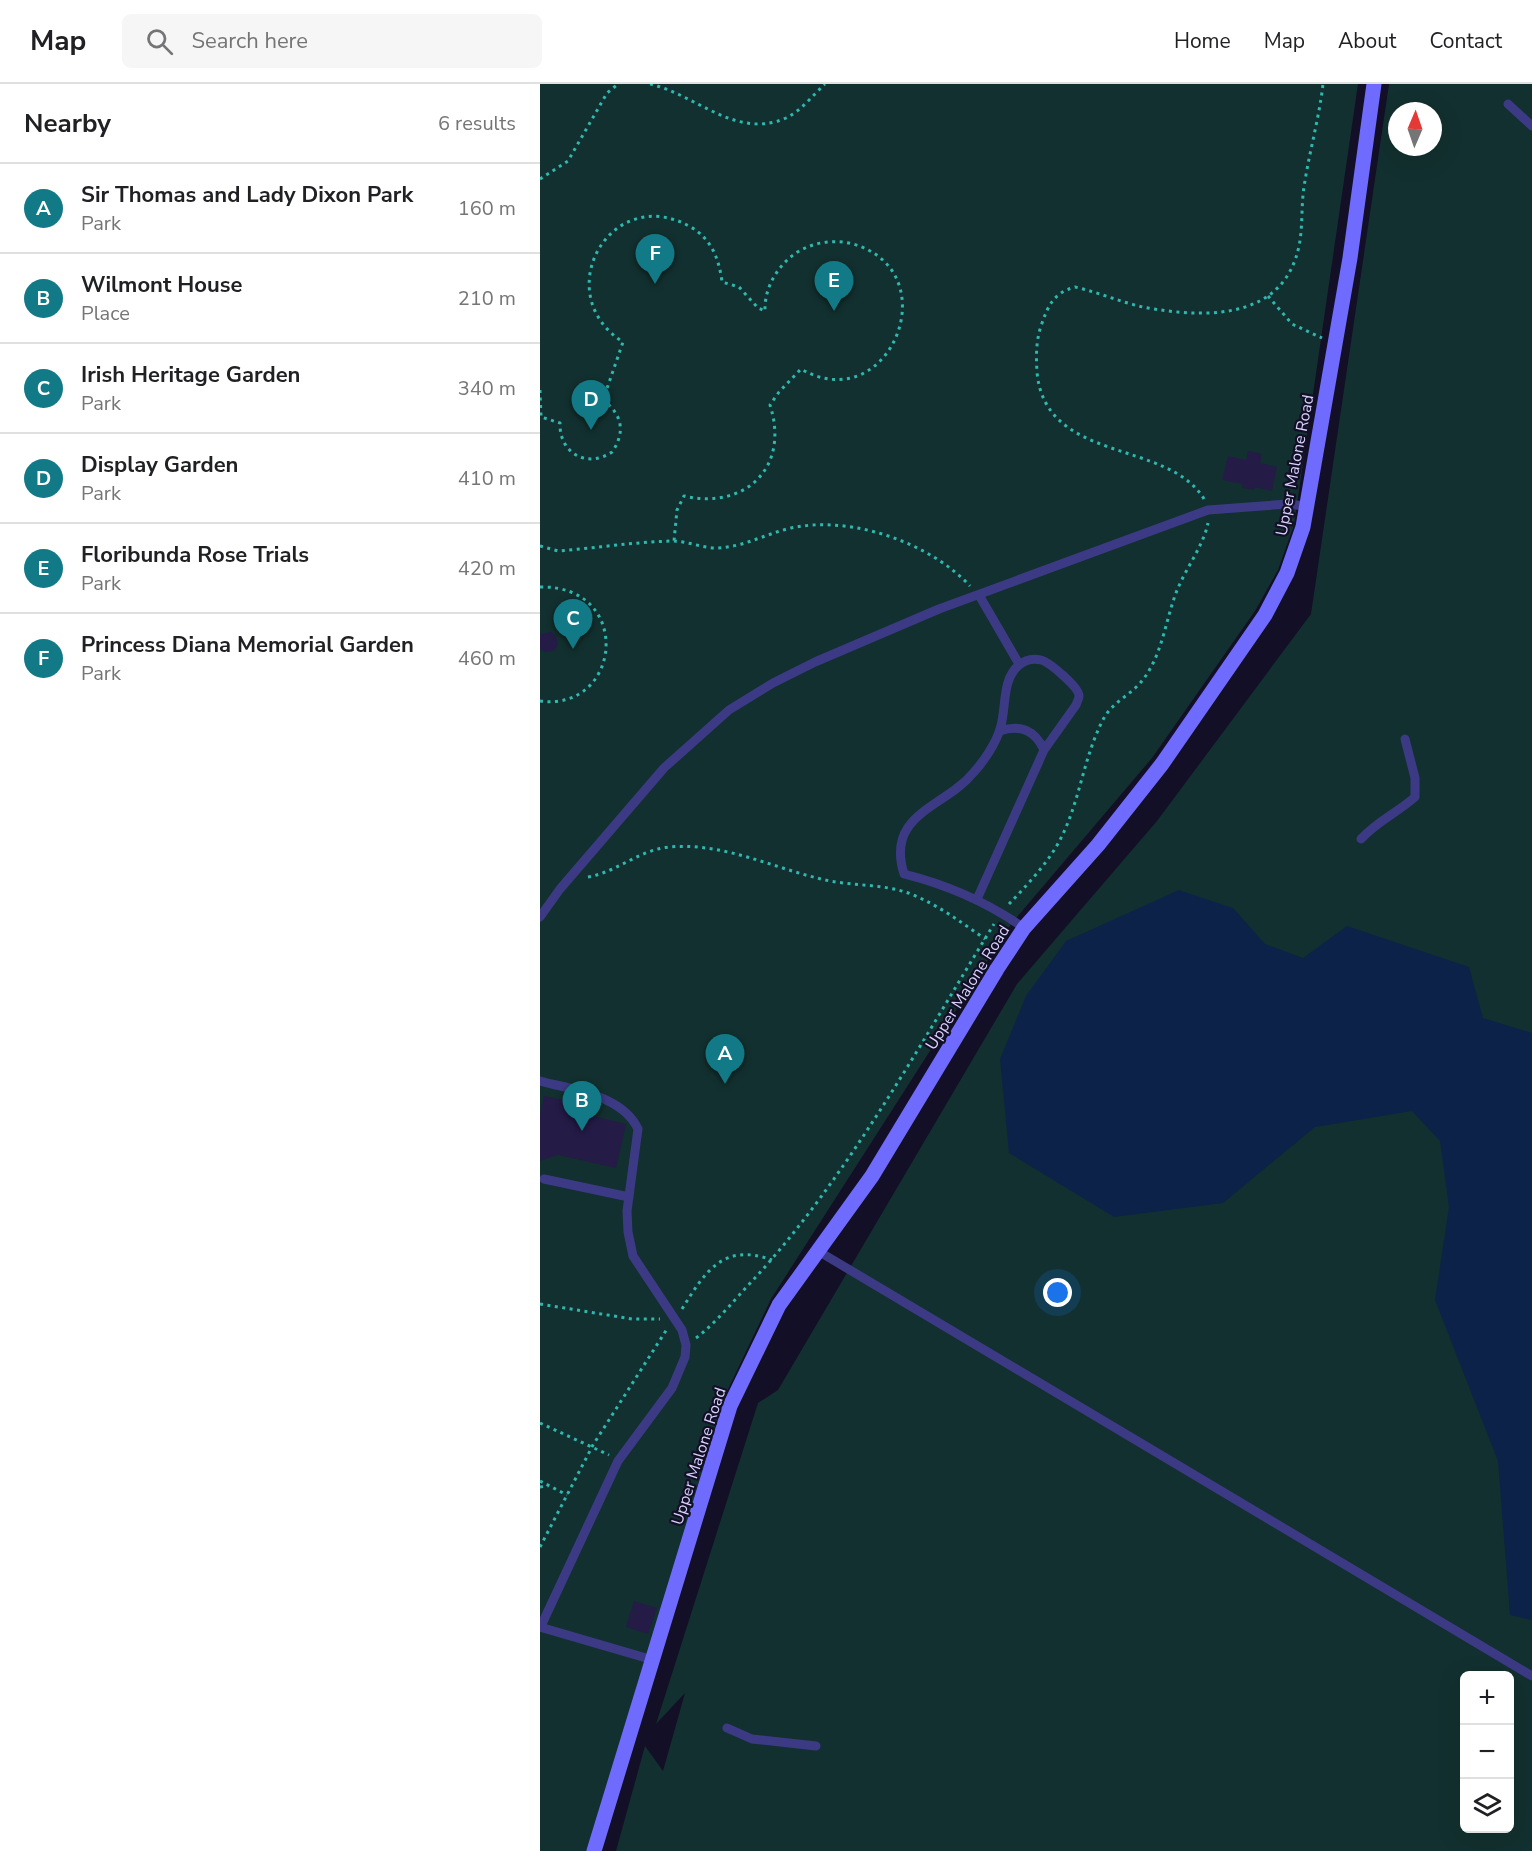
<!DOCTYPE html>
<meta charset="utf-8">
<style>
body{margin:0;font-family:"Nunito Sans",sans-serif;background:#f6f6f6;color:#202124}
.controls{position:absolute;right:18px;bottom:18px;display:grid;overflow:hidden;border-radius:9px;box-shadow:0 6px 24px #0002}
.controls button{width:54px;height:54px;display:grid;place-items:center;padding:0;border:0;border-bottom:2px solid #e0e0e0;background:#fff;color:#202124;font:30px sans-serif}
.compass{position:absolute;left:848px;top:18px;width:54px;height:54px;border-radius:50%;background:#fff;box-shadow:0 6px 24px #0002;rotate:2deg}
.you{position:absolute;left:518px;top:1209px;width:21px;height:21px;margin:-15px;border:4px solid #fff;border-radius:50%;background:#1a73e8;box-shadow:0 0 0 9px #1a73e833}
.badge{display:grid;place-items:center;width:39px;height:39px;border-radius:50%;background:#127987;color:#fff;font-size:20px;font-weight:700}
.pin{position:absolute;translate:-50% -50px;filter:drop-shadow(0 2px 3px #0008)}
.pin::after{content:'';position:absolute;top:32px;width:21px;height:18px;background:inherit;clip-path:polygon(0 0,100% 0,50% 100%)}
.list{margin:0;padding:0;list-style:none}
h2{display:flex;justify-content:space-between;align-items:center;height:78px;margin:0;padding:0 24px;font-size:26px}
h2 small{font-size:20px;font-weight:400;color:#757577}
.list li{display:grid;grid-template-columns:39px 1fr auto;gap:18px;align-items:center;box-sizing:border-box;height:90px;padding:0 24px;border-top:2px solid #e0e0e0}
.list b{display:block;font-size:22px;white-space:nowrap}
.list p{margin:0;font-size:20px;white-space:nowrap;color:#757577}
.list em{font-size:20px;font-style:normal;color:#757577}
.icon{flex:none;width:33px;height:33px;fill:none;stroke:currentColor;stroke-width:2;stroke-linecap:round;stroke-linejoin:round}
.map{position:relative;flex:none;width:992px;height:1767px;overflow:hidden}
header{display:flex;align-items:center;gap:36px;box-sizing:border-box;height:84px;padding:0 30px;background:#fff;border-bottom:2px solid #e0e0e0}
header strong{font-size:28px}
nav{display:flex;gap:33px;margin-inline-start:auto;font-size:21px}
.search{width:420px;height:54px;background:#f6f6f6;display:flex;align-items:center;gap:15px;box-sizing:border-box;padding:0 21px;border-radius:9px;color:#757577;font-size:22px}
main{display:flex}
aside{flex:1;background:#fff}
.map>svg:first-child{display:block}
.green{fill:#12302f;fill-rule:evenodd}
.water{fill:#0c2248}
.building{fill:#241b47}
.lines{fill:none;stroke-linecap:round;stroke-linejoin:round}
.path{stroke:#2fb8b0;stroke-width:3;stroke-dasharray:3 4.5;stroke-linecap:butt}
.service{stroke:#3d3a85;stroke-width:9}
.secondary{stroke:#6f6bff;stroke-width:15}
.labels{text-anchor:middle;stroke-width:4.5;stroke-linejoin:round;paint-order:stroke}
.street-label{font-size:16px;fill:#d9d4ff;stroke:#130f26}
</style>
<header>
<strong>Map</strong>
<div class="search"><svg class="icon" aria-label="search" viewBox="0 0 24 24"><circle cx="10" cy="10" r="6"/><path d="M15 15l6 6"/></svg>Search here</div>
<nav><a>Home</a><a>Map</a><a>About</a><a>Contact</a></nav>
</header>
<main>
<aside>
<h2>Nearby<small>6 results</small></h2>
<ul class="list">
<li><span class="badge">A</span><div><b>Sir Thomas and Lady Dixon Park</b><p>Park</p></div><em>160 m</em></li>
<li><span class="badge">B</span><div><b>Wilmont House</b><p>Place</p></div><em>210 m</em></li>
<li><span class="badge">C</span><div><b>Irish Heritage Garden</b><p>Park</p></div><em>340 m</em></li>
<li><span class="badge">D</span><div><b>Display Garden</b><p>Park</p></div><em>410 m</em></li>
<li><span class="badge">E</span><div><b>Floribunda Rose Trials</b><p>Park</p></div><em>420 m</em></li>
<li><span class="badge">F</span><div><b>Princess Diana Memorial Garden</b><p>Park</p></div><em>460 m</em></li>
</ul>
</aside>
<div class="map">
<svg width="992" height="1767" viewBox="0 0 992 1767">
<rect width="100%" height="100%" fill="#130f26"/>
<!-- green -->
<path class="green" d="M0,0H818L754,441L738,486L715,527L612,674L472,839L231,1215L182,1318L52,1767H0Z
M849,0H992V1767H76L105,1662L123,1687L145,1609L116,1640L218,1319L238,1306L477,900L617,737L771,530ZM857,27H893V63H857ZM924,1592H970V1744H924Z"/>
<!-- water -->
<path class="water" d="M639,806L693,824L725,860L763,874L807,842L929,883L943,934L992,949V1536L970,1531L958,1377L895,1216L909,1123L900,1057L872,1027L775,1043L683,1119L574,1133L469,1069L460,975L486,912L526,857Z"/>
<!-- building -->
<path class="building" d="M708,367L722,370L720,379L737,383L732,407L715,403L714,406L702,404L703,400L682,396L688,372L706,376Z
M11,548L16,552L18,561L14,567L5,568L0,565V550Z
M4,1012L46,1021L44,1030L86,1040L76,1084L18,1071L0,1077V1030Z
M94,1517L117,1524L108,1550L86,1543Z"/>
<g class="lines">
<!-- path -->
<path class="path" d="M110,0C157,11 196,56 246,34C261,27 273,11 285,0
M0,95L28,77L67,9L78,0
M728,212L752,240L782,254
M0,306L1,333L20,339C19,369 47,385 72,368C86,348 82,330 63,316L83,258C8,210 70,99 149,142C171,154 179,174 182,198L199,203L218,224L225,227C224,204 238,181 256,169C273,158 294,155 313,160C410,188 349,336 261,285L239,308L230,321C250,383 206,426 144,412L137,426L134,457
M664,415C628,355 505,380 497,288C496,272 496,257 501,242C508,222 513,209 535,203C562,209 586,221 614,225C671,234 744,234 759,162C763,143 761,122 764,103C769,69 779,35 783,0
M0,462L18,467C56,464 94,458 132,457C147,457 162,464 177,464C204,463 225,450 251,444C310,431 389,458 430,502
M0,503C94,501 82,628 0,617
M48,793C77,788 99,766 129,763C186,758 236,786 290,797C316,802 345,800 371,810C398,821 421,838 445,855
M469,820C488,800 510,777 522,752C541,713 544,670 565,632C574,618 591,610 601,598C622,573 625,538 636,509C645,485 663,463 668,439
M0,1220L92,1235H120
M142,1225C165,1188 183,1158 232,1176
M156,1254C178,1237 195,1215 214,1195C307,1094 382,957 454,840
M0,1339L69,1371
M0,1397L27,1411
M0,1403L8,1402
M0,1463L53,1361L127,1245"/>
<!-- service -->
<path class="service" d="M968,20L992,42
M439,511L479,580
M460,647C480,640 495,646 504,666
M821,755C837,737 857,729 875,713V694L865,655
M437,815L504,666L536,621C537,618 539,615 539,612C539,603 509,578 501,576C493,574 485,576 479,581C461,596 467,624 460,645C456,659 444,677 434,688C405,724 345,729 364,790C408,801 447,818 484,844
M0,833L20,805L124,684L189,626L233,599L275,578L399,525L668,426L747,420L766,422
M0,997C33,1006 82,1011 98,1045L87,1127L88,1148L93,1172L142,1246L146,1261L145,1273L132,1304L78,1377L1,1542
M4,1095L89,1113
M278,1167L992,1592
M0,1543L113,1576
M187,1644L212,1655L276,1662"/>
<!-- secondary -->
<path class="secondary" d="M54,1767L190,1322L239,1221L332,1092L457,885L484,844L558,761L622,680L725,531L747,489L763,443L780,346L810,174L834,0"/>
</g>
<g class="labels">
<!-- street labels -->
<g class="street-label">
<text transform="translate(754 381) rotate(-79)" y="6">Upper Malone Road</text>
<text transform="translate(427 903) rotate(-58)" y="6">Upper Malone Road</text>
<text transform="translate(158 1372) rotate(-72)" y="6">Upper Malone Road</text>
</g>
</g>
</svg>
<div class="controls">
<button>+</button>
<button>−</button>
<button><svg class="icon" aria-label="layers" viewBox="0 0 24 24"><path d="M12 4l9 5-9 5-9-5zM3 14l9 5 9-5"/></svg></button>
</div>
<svg class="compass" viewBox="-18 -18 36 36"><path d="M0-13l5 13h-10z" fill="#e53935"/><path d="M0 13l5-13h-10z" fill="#757577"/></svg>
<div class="you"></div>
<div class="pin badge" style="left:185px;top:1000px">A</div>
<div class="pin badge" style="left:42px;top:1047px">B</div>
<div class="pin badge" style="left:33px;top:565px">C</div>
<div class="pin badge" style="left:51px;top:346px">D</div>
<div class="pin badge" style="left:294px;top:227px">E</div>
<div class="pin badge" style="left:115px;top:200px">F</div>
</div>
</main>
